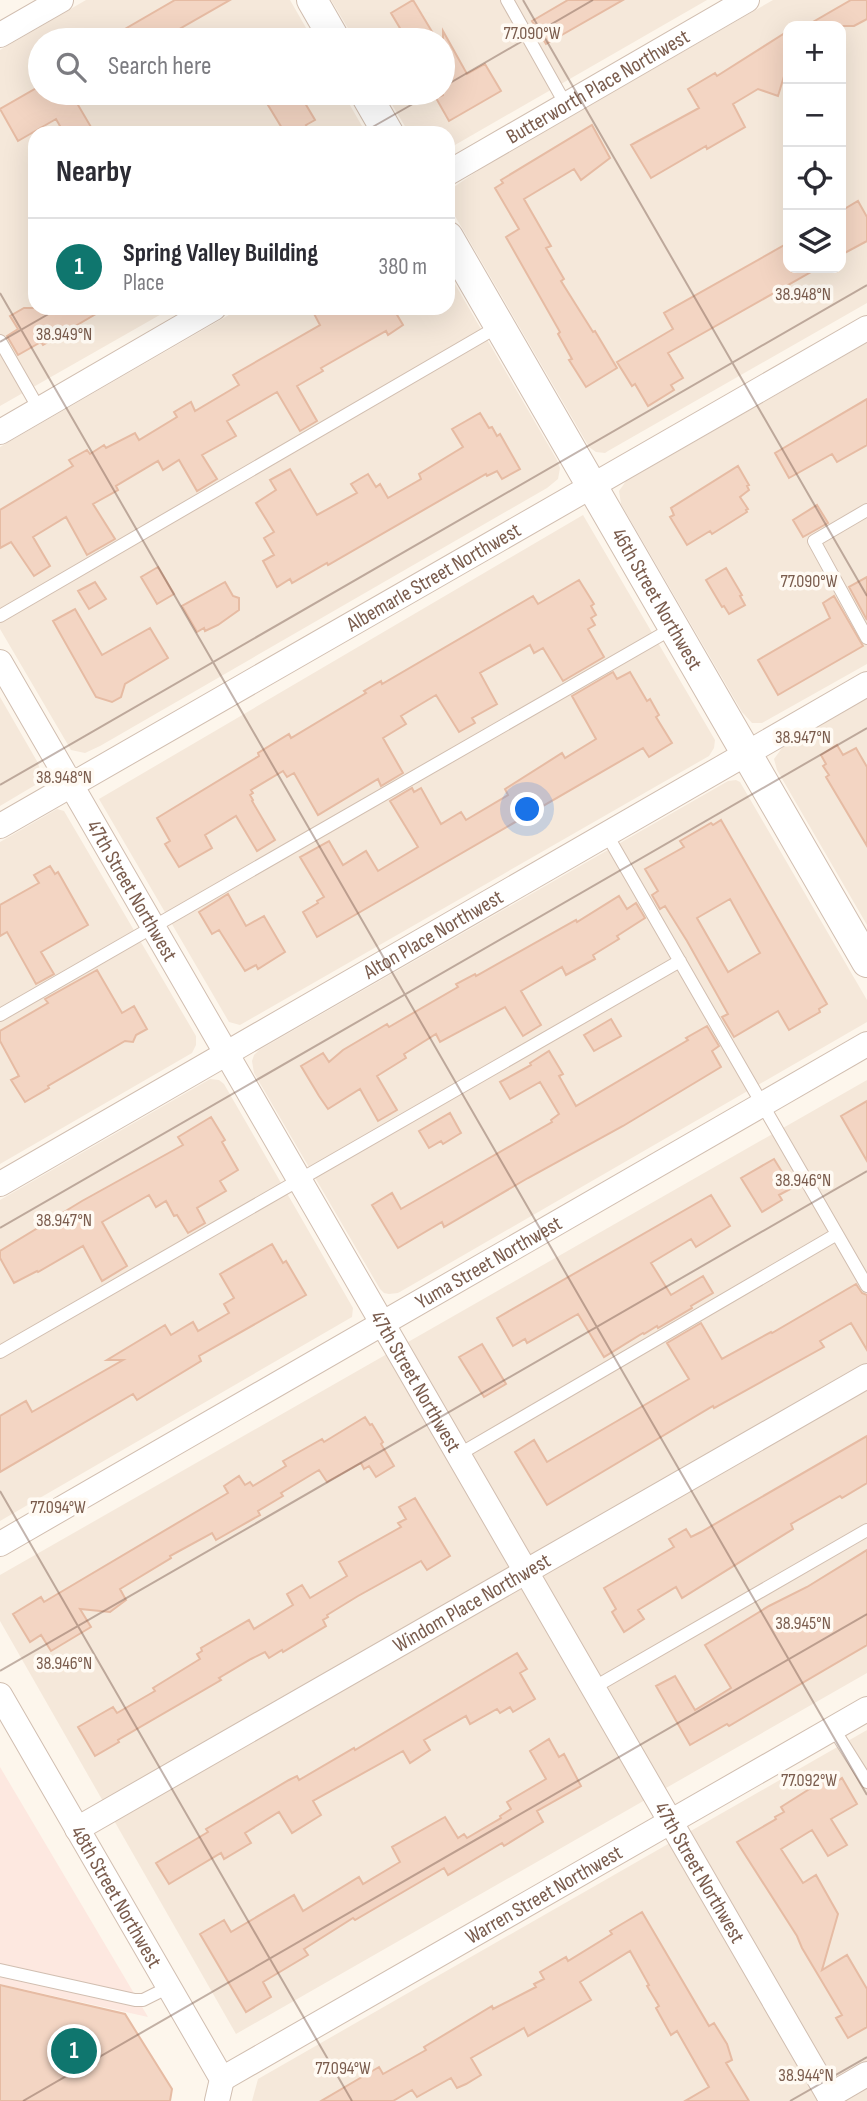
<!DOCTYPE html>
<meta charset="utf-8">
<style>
body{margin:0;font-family:"Sofia Sans Condensed",sans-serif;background:#f2f2f3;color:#2b2b33}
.controls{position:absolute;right:21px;top:21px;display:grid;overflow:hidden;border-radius:14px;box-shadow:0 7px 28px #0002}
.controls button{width:63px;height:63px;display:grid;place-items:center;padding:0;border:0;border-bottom:2px solid #e1e1e2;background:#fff;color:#2b2b33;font:35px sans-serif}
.you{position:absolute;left:528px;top:810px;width:24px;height:24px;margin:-18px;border:5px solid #fff;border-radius:50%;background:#1a73e8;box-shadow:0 0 0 10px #1a73e833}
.badge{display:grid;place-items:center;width:46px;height:46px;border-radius:50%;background:#0f766e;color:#fff;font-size:23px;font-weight:700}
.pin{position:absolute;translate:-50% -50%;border:4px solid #fff;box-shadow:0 2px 7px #0006}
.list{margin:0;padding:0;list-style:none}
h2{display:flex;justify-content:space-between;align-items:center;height:91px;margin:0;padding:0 28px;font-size:30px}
h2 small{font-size:23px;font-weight:400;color:#7c7c81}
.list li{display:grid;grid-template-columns:46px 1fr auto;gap:21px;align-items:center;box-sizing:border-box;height:98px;padding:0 28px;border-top:2px solid #e1e1e2}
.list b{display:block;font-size:26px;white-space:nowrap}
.list p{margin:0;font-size:23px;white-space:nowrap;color:#7c7c81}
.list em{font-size:23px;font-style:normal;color:#7c7c81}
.icon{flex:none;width:38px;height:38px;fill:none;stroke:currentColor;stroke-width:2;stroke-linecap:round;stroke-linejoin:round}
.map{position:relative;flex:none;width:867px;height:2101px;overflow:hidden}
.search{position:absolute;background:#fff;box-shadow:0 7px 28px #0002;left:28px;top:28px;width:427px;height:77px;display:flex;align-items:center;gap:18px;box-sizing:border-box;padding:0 24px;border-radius:38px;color:#7c7c81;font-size:26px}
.panel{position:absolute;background:#fff;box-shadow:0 7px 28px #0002;left:28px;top:126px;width:427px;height:189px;border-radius:21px}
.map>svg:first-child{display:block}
.residential{fill:#f5e8da;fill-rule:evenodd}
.commercial{fill:#fde8e0}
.building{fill:#f3d5c3;stroke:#e6bba3;stroke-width:2;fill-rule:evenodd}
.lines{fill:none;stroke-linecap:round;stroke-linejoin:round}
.service-casing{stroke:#d1beb0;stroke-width:14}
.minor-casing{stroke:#d1beb0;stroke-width:26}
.tertiary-casing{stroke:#d1beb0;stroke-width:32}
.service{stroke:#fff;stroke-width:12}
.minor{stroke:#fff;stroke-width:24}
.tertiary{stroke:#fff;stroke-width:30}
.ticks{fill:none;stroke:#7a5c4d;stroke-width:2;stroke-opacity:0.45}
.labels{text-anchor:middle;stroke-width:7;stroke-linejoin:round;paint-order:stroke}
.street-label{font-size:21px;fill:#7a5c4d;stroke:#fffaf3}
.ticks-label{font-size:18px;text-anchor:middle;fill:#7a5c4d;stroke:#fffaf3;stroke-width:7;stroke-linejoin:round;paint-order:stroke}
</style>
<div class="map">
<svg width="867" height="2101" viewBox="0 0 867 2101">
<rect width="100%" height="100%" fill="#fdf6ec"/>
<!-- residential -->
<path class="residential" d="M86,0H290L313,40H40V93H343L366,133H35V308H172L0,406V50Z
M331,0H707L448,149V133H409L385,93H443V40H355Z
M773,0H867V303L608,451L605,453L596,452L589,447L448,204V191L486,165ZM788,26H841V268H788Z
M448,272L557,460L560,468L558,479L547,488L100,746L85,753L71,750L0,629V447L241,308H448Z
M867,343V664L762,723H752L742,712L621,504L619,491L626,481Z
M583,515L715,740L714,748L709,756L240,1025L229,1022L99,799Z
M0,697L38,763L41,773L37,784L0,806Z
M867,698V925L777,770L774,759L782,748Z
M736,780L740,782L867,1000V1022L398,1293L389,1294L384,1293L380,1289L254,1073L252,1061L254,1055L259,1050L728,781Z
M57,809L64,811L196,1036V1045L192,1053L0,1164V842Z
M210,1079L219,1080L224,1084L353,1308L352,1317L0,1521V1200Z
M867,1080V1673L236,2034L0,1621V1575Z
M867,1730V2101H252L258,2079Z"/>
<!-- commercial -->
<path class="commercial" d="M0,1767L148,2017L0,1984Z"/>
<!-- building -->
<path class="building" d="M175,0H230L160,40H106Z
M413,0L437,40H407L391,13Z
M568,0H623L546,44L532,21Z
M851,0H867V19L854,26H806Z
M443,31L467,74L485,64L501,91L449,121L436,98L443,95Z
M788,31V63L778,96L758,89L733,104L745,127L707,149L706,146L651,178L631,145L699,108L688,89L715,73L717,76Z
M40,86V93H71L91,127L80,133H64L56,119L18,141L0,109Z
M289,93H299L315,120L306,125L311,133H285L268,105Z
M592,125L610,158L581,180L574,169L524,199L551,246L546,248L564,279L561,281L593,332L595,331L617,368L586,387L569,360L572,359L558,334L560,332L506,237L519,229L495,188L503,183L501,180Z
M858,201L867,217V241L841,255V211Z
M788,243V268H818L668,353L683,378L671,385L674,390L648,406L635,384L632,386L617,362L673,329L664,313Z
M24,308H106L43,345L41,342L18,355L7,336L18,329L10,316Z
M311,308H393L403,325L388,335L386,331L321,368L323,371L297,386L317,421L300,431L277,392L227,421L236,436L202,455L217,479L197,491L179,460L163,470L158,461L116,486L118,490L93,504L115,539L87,555L66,517L33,537L50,566L34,576L11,542L0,548V510L73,466L69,460L87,450L90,454L104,445L106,448L135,433L139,440L177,417L174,412L191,402L195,411L239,385L233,375L320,325Z
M867,399V445L837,462L832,454L789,478L775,453Z
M480,413L489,428L492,427L497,436L500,434L520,469L502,479L497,471L487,476L486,474L328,565L327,563L292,583L290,579L277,587L263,561L274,555L264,538L274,532L256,503L276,490L270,480L290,469L317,515L357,493L351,484L368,474L376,487L380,484L388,498L421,479L419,474L463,447L452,429Z
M738,466L749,485L747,486L749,490L740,497L748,509L746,510L747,512L712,534L710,531L687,545L670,517L674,515L671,508Z
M817,505L828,523L803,537L793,520Z
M158,567L174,594L157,604L141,577Z
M726,568L742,595L740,596L745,605L729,614L724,606L722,607L706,580Z
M867,577V620L849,587Z
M579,580L594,604L591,606L596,615L591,618L595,625L588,629L604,657L563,681L543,648L534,653L530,645L480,673L497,704L472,718L475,723L459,732L436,695L401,716L406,724L383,738L403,773L381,786L378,779L318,815L294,773L287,777L283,771L251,790L253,793L250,795L253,800L252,801L275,840L257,851L236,816L205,835L212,848L179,867L165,844L170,841L157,818L259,756L258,753L289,734L291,738L366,693L364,691L381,681L382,684L533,596L538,604Z
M95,582L106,599L89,609L78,591Z
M225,582L233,596L239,598V610L218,625L205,631L204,628L197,632L182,606Z
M834,596L863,646L778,695L758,660L830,618L823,603Z
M75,609L102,655L150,628L168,658L125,684L121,697L112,702L96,697L53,621Z
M613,672L617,679L630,672L647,701L650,699L659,715L656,717L672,743L649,757L643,748L317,937L303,912L318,903L317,901L324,897L300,857L329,841L343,865L366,851L378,871L418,847L390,801L412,788L414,792L421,788L441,824L461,812L466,820L508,795L505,789L562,753L565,758L596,739L572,696Z
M837,745L843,755L856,748L867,767V846L826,777L829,775L823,766L826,764L821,755Z
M721,820L827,1004L819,1009L820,1012L789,1030L778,1011L734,1037L722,1017L728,1014L687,941L665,906L660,909L652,895L658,891L645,869L684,847L680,841L711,823L713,825ZM730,899L760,953L728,972L697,918Z
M50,866L55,874L58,872L88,925L41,952L54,974L36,984L7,932L0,936V905L39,883L34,875Z
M228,894L246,926L264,916L285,952L258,969L256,965L245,971L219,930L212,934L199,912Z
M619,896L627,909L636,903L645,918L617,936L619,939L593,955L595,959L566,975L562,967L521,991L541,1025L523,1036L505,1007L440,1042L436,1034L404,1054L406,1058L377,1076L397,1110L378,1121L360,1089L328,1109L319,1096L301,1066L323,1053L329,1062L343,1050L387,1024L389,1027L458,987L456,984L475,974L476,976L576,920L577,922Z
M97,970L122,1013L134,1006L147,1029L136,1035L133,1042L125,1041L48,1086L49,1088L25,1102L11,1080L19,1076L0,1041V1031L48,1003L45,999Z
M611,1019L621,1036L594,1051L584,1035Z
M707,1026L719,1046L712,1051L721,1067L623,1126L528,1178L444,1227L442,1222L398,1248L372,1205L392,1193L401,1209L552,1122L551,1120L559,1114L540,1082L510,1099L500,1082L531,1065L530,1063L549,1051L563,1074L559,1076L576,1106L688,1040L686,1038Z
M867,1101V1161L841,1116Z
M450,1113L461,1133L443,1144L441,1141L429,1148L419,1131Z
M211,1117L225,1140L222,1142L238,1170L220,1181L226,1191L197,1208L205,1223L188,1233L177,1215L174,1216L166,1201L156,1207L149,1195L102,1222L127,1266L102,1281L83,1246L38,1272L37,1271L14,1283L0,1258V1251L82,1201L183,1145L178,1137Z
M774,1159L792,1188L779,1195L782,1200L762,1212L741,1178Z
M711,1195L730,1226L696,1247L691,1239L651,1263L671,1295L703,1276L713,1293L691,1306L692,1308L658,1328L657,1326L644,1334L643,1333L604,1357L578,1314L527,1343L525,1339L513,1346L497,1318Z
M272,1244L283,1263L286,1261L306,1295L199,1356L201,1361L137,1400L133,1394L0,1472V1416L26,1401L32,1412L123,1360H107L165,1325L171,1335L193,1322L198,1331L229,1313L224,1304L234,1298L220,1274Z
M856,1284L862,1293L867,1295V1350L851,1323L820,1341L824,1347L714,1408L713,1406L547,1505L515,1452L534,1440L547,1462L689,1379L667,1343L701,1323L722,1359L771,1332L772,1333Z
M482,1344L506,1384L484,1397L459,1357Z
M365,1417L370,1425L372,1424L383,1442L381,1444L394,1466L376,1477L369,1466L364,1469L361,1463L327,1482L319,1470L281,1493L283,1496L258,1511L260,1515L216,1540L212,1533L170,1556L171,1558L120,1589L126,1600L110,1612L80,1609L91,1627L51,1651L41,1635L30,1642L13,1614L41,1597L44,1602L228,1493L224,1486L239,1476L245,1485L250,1482L253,1486L286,1466L283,1461L322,1439L324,1442Z
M867,1436V1483L842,1498L840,1496L791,1524L793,1529L682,1598L676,1587L638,1610L644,1619L624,1632L612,1612L616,1609L604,1588L674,1547L669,1539L686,1529L691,1537L701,1532Z
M415,1498L450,1556L427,1570L421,1561L358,1596L327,1615L328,1617L323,1620L326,1626L283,1652L282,1650L269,1658L265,1652L251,1659L219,1678L221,1680L118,1740L119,1742L95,1756L78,1727L113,1707L117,1713L155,1691L153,1688L200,1659L197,1654L202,1651L201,1648L249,1620L254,1629L293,1605L287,1594L302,1585L310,1598L347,1576L339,1562L401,1527L398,1523L406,1519L399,1507Z
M867,1550V1645L729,1726L727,1724L690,1745L656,1686L675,1676L695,1710L731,1688L705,1645L769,1606L807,1587Z
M517,1653L527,1669L520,1673L535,1699L513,1712L510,1707L500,1713L497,1709L470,1724L466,1716L424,1740L430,1750L410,1763L403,1751L313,1801L321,1815L292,1833L279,1812L245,1833L251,1843L224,1859L221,1853L169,1884L156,1863L208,1832L206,1829L289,1780L297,1776L299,1780L354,1748L355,1750Z
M549,1739L559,1757L564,1754L581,1786L537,1811L543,1822L504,1846L502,1843L448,1875L444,1868L355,1920L353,1918L304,1949L308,1955L263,1982L271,1997L246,2012L200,1934L224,1920L231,1932L294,1895L303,1911L359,1877L363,1884L400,1862L392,1847L445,1817L458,1838L464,1834L467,1838L501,1818L500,1816L511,1809L507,1802L546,1779L530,1751Z
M830,1776L835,1783L842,1778L857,1804L831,1819L847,1845L828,1856L812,1830L781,1849L803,1883L816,1875L838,1914L822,1970L847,1955L867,1989V2027L848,2038L836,2018L842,2015L802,1948L797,1936L737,1842L776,1819L775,1817L784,1812L781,1807Z
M642,1912L709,2026L714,2023L727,2044L732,2060L726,2063L749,2101H685L709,2087L677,2031L671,2035L656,2008L659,2006L647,1986L649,1985L630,1951L580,1982L591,2000L528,2036L524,2028L471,2058L481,2075L466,2084L457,2088L451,2078L417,2097L412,2090L393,2101H321L379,2067L383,2074L426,2050L424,2047L492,2006L493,2009L536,1987L534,1984L544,1979L540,1972L566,1957L568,1961L612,1934L610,1931Z
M0,1985L125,2014L172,2089L170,2101H0Z"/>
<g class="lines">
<defs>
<path id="service" d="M507,0L566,105
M0,341L39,409
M867,510L814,541L867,638
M0,616L499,326
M607,835L867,1286
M0,1015L673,628
M0,1352L680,961
M458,1455L837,1234
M593,1688L867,1530
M833,1728L867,1782
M0,1970L135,2000H143L169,1987"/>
<g id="minor">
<path d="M0,35L61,0"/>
<path id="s1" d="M448,173L747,0"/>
<path d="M0,432L214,308"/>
<path id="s2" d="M0,662L832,2101"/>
<path id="s3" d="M0,826L867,328"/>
<path id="s4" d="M0,1184L867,684"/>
<path id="s5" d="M0,1544L867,1044"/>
<path id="s6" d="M0,1695L222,2079L217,2101"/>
<path id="s7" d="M77,1829L867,1376"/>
<path id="s8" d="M222,2079L867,1709"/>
<path d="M829,2096L867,2074"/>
</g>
<g id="tertiary">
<path d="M312,0L335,40"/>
<path d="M365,93L388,133"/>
<path id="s9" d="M448,237L867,962"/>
</g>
</defs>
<!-- service casing -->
<use href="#service" class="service-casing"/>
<!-- minor casing -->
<use href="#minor" class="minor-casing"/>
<!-- tertiary casing -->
<use href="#tertiary" class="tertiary-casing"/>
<!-- service -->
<use href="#service" class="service"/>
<!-- minor -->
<use href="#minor" class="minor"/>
<!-- tertiary -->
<use href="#tertiary" class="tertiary"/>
</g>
<!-- ticks -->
<path class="ticks" d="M523,0L867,596M443,87L593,0M362,133L432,93M0,293L867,1795M0,342L59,308M0,785L867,285M0,1228L867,728M0,1491L352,2101M0,1671L867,1171M23,2101L867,1614M790,2101L867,2057"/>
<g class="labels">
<!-- street labels -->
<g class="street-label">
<text dy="7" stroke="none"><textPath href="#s1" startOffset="173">Butterworth Place Northwest</textPath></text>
<text dy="7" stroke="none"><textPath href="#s3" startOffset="500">Albemarle Street Northwest</textPath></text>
<text dy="7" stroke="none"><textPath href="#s9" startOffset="418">46th Street Northwest</textPath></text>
<text dy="7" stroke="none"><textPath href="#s2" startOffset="264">47th Street Northwest</textPath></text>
<text dy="7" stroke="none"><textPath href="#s4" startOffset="500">Alton Place Northwest</textPath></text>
<text dy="7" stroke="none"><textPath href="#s5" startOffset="564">Yuma Street Northwest</textPath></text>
<text dy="7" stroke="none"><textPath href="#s2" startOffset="831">47th Street Northwest</textPath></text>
<text dy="7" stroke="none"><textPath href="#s7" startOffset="455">Windom Place Northwest</textPath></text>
<text dy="7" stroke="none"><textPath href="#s2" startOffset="1398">47th Street Northwest</textPath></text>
<text dy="7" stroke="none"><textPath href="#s8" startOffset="371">Warren Street Northwest</textPath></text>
<text dy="7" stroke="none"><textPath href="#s6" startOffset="233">48th Street Northwest</textPath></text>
</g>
</g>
<g class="ticks-label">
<text x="532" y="39">77.090°W</text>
<text x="803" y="300">38.948°N</text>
<text x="64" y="340">38.949°N</text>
<text x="809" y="587">77.090°W</text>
<text x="803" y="743">38.947°N</text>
<text x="64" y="783">38.948°N</text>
<text x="803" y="1186">38.946°N</text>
<text x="64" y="1226">38.947°N</text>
<text x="58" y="1513">77.094°W</text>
<text x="803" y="1629">38.945°N</text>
<text x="64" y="1669">38.946°N</text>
<text x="809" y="1786">77.092°W</text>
<text x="343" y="2074">77.094°W</text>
<text x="806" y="2081">38.944°N</text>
</g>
</svg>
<div class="controls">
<button>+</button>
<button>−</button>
<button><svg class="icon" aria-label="locate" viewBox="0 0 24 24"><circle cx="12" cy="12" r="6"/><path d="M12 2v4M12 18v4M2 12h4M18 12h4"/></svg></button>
<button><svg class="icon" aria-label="layers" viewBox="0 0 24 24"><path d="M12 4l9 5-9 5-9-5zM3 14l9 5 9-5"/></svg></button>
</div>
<div class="you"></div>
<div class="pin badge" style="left:74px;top:2051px">1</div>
<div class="search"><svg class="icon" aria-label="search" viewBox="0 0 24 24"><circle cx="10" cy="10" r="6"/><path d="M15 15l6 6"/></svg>Search here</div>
<section class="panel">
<h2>Nearby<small></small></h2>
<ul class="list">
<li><span class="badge">1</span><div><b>Spring Valley Building</b><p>Place</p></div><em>380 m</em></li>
</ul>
</section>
</div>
